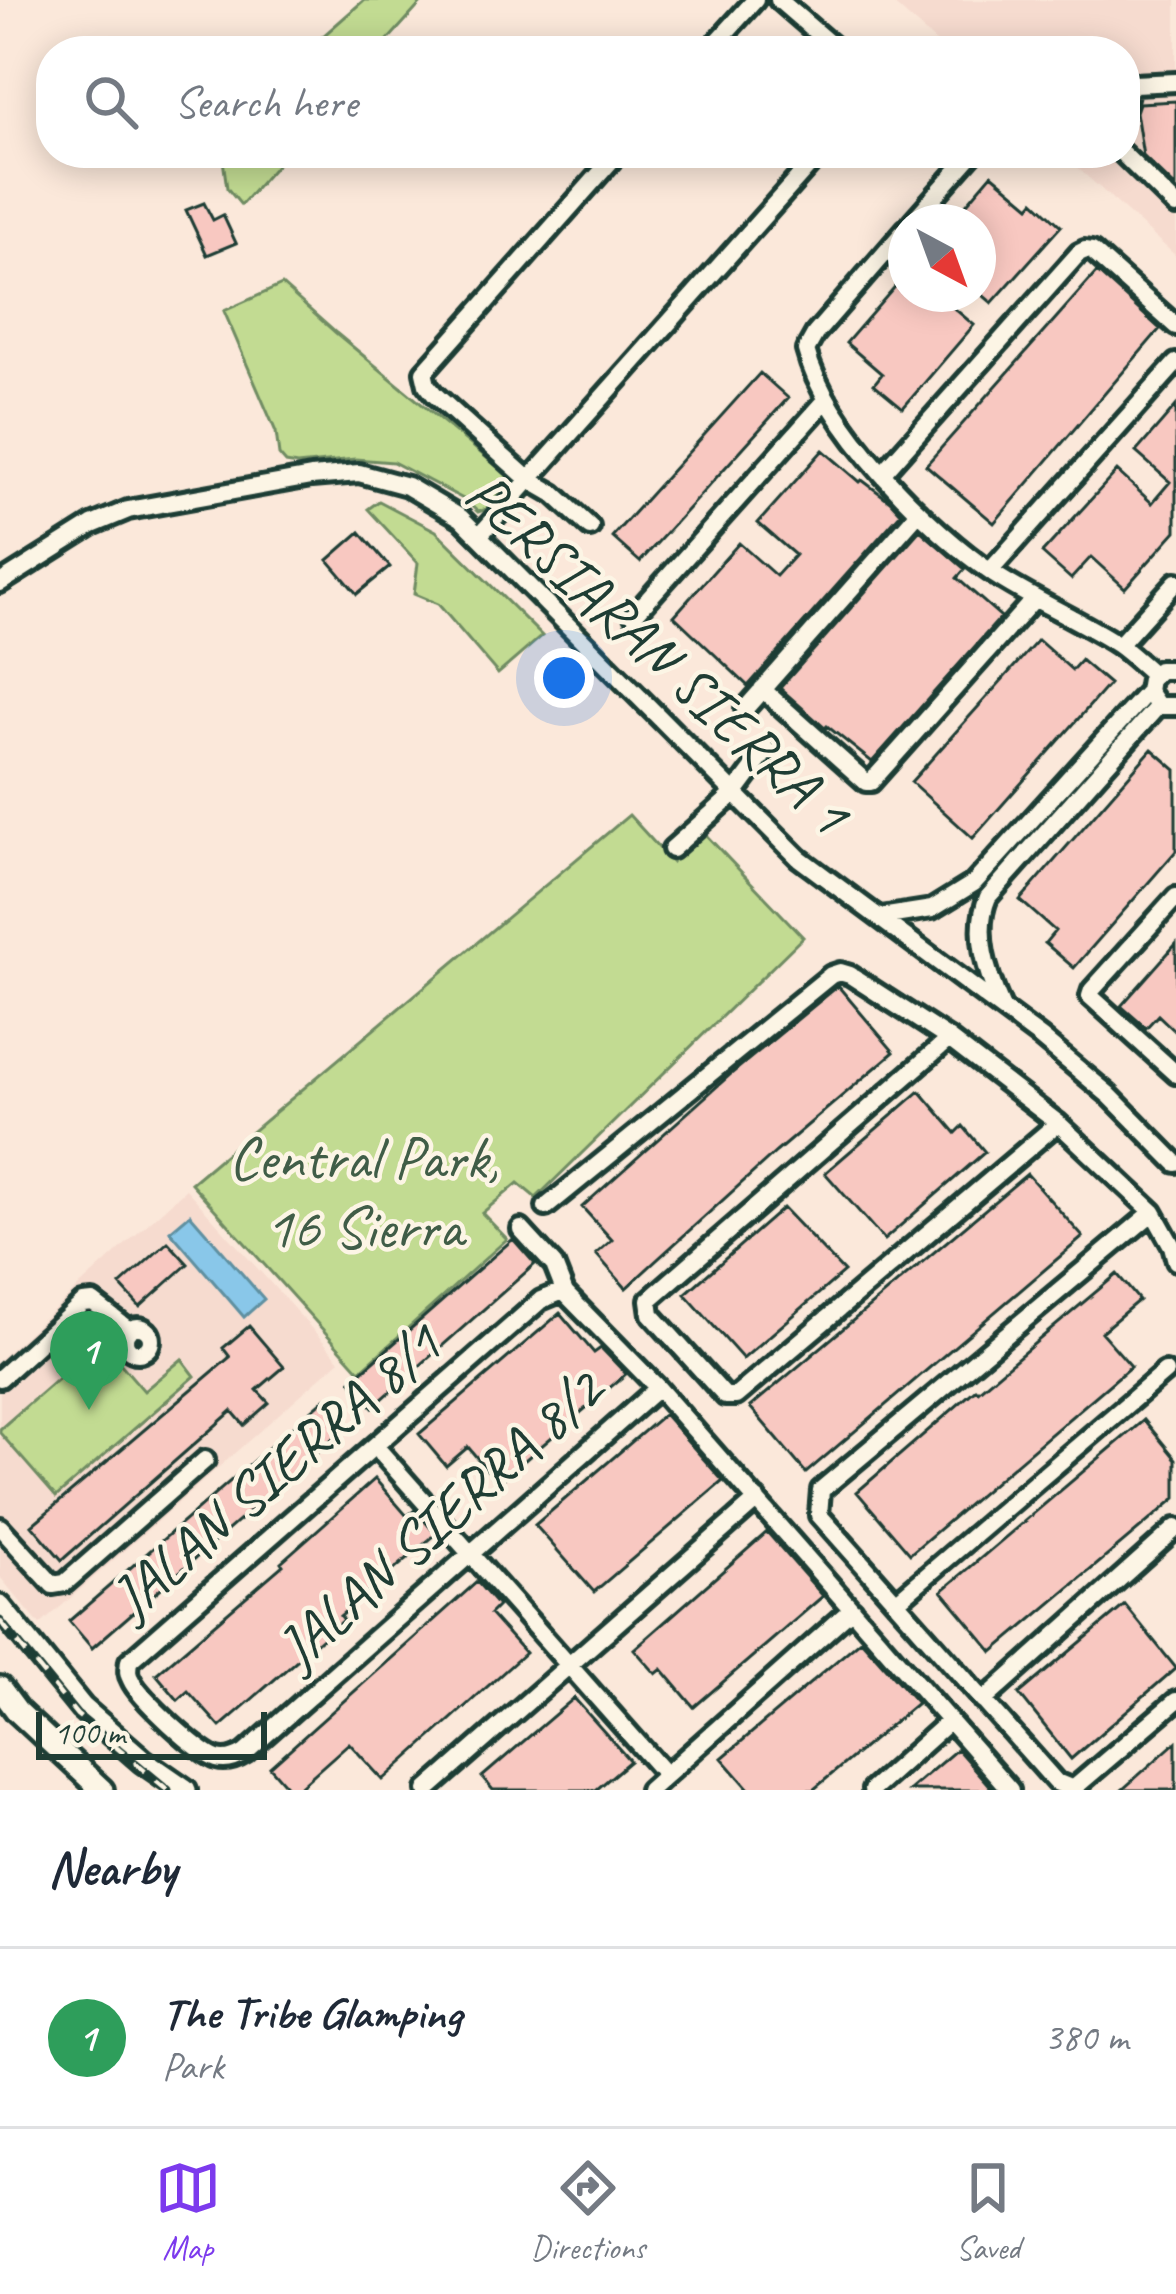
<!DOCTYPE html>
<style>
body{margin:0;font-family:Caveat,sans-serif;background:#f6f6f7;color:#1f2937}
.compass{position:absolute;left:888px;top:204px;width:108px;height:108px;border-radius:50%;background:#fff;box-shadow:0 6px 30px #0003;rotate:139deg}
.scale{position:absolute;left:36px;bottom:30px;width:231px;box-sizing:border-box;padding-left:12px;border:6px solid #1f3d34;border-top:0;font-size:33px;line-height:42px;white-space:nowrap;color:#1f3d34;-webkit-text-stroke:9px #fcf5e5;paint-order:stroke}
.you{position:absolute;left:564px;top:678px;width:42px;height:42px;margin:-30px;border:9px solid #fff;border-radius:50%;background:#1a73e8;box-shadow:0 0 0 18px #1a73e833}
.badge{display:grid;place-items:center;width:78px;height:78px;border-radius:50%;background:#7c3aed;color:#fff;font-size:39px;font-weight:700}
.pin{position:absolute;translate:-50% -99px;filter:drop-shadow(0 3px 6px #0008)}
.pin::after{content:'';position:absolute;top:63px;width:42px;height:36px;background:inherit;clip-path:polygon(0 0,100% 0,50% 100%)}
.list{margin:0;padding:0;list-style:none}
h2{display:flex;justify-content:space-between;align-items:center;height:156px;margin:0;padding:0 48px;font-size:51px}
h2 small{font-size:39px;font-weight:400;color:#747a83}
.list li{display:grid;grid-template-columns:78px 1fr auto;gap:36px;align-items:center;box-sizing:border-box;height:180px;padding:0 48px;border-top:3px solid #e0e1e3}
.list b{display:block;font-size:45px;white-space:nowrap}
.list p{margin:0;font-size:39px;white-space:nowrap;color:#747a83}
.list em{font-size:39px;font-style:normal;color:#747a83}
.icon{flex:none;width:66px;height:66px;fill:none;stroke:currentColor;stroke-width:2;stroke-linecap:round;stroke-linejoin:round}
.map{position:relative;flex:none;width:1176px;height:1790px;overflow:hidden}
.search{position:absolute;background:#fff;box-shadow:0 6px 30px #0003;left:36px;right:36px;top:36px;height:132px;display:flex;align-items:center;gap:30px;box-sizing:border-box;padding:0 42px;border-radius:48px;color:#747a83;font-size:45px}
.sheet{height:336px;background:#fff}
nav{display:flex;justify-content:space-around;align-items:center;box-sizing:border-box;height:168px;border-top:3px solid #e0e1e3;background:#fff;font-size:33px;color:#747a83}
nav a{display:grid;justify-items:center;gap:6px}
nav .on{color:#7c3aed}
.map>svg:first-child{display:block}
.built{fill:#f6dbcf}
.green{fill:#c2db92;stroke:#708c63;stroke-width:3}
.water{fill:#89c7e9;stroke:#5f90a1;stroke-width:3}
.building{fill:#f8c8c1;stroke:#1f3d34;stroke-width:3}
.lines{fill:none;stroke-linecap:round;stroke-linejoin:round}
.minor-casing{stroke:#1f3d34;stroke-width:26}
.major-casing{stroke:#1f3d34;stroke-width:30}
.minor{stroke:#fcf5e5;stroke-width:16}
.major{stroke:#fcf5e5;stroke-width:21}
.rail-casing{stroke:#1f3d34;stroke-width:9}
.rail{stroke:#fcf5e5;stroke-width:4.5;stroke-dasharray:14;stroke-linecap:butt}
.labels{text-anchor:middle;stroke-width:9;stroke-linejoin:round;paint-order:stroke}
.street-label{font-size:60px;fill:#1f3d34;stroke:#fcf5e5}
.park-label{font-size:60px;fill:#405d47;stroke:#fcf5e5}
</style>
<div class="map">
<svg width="1176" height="1790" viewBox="0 0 1176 1790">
<rect width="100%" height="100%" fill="#fbe8da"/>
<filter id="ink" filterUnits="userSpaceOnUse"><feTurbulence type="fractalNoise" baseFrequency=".00833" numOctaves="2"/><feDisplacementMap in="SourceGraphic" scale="24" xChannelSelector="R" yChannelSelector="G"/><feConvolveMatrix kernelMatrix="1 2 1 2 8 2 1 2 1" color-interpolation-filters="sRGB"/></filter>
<g filter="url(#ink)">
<!-- built -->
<path class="built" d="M889,0H1176V256L1061,153H1125V51H946Z
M186,1189L340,1360L40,1625L0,1577V1359Z"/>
<!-- green -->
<path class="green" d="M364,0H424L378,51H306Z
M218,153H287L241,205L227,188L223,160Z
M282,285L336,333L511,478L487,509L478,512L465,500L393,462L355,459L297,465L286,463L279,455L276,432L224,311Z
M379,501L436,531L542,636L498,674L438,604L414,594L418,563L368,509Z
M629,815L672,862L703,832L803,937L536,1198L518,1183L482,1213L507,1239L360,1371L191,1183Z
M101,1341L144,1391L182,1359L195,1376L56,1497L0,1433V1429Z"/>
<!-- water -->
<path class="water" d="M190,1214L264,1299L244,1317L170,1231Z"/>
<!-- building -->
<path class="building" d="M1176,101V188L1143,156L1136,112L1139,103Z
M992,174L1030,206L1034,201L1061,226L992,303L978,291V222H951Z
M204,203L213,220L223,215L236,243L207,255L186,210Z
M1097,272L1160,329L994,523L926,465Z
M906,274V294H937L974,325L903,408L874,384L882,374L846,343Z
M760,373L788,398L640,562L612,537Z
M1176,406V531L1125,588L1091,557L1071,579L1042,553L1117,471L1152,503L1170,482L1136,452Z
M823,450L860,482L862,480L890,501L901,513L748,686L674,616L739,543L776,576L795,555L758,523Z
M920,530L965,569L957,578L1001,617L872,762L827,726L825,728L780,688Z
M360,532L390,567L357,594L328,560Z
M1038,640L1072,670L1081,660L1109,684L973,838L911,782Z
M1152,749L1176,770V851L1074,968L1045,943L1055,931L1020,900Z
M1176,944V1032L1158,1015L1146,1028L1121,1006Z
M838,986L894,1052L776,1152L626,1288L596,1254L612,1240L582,1207L731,1074Z
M920,1091L956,1133L963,1126L985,1152L884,1240L825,1173Z
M1027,1174L1083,1237L806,1473L750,1407Z
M783,1208L844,1272L743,1359L685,1294Z
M513,1239L535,1264L373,1407L351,1381Z
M168,1242L188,1264L140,1307L120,1285Z
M1117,1274L1139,1300L1101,1332L1131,1366L910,1554L857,1492L976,1389L978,1391Z
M560,1313L594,1353L601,1348L626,1374L498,1483L468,1447L446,1466L419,1434Z
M249,1326L284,1367L257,1390L269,1403L244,1425L232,1411L62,1560L32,1525L230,1357L223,1348Z
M326,1398L349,1425L92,1648L69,1621Z
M664,1414L723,1481L594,1592L535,1525Z
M1144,1420L1176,1459V1498L993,1652L942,1591Z
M375,1479L407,1516L415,1510L436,1534L340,1616L343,1620L220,1727L188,1691L178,1700L156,1674L283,1565L281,1562Z
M767,1532L823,1596L694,1707L662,1669L656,1674L634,1649Z
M477,1582L498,1606L490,1614L525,1653L383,1780L349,1743L296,1790H290L270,1767Z
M1125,1605L1176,1668L1071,1759L1019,1694Z
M861,1640L917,1703L813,1790H750L722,1758Z
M574,1698L630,1761L596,1790H493L482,1777Z
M1176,1742V1790H1122Z
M957,1749L993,1790H909Z"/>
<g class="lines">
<defs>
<path id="minor" d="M779,0L838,51
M709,51L755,0
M1125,105L1129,89L1134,84L1176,82
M1122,153L1176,206
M912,222L973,153
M906,229L815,334L806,350C826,428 929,531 995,575C1035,601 1078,619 1117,644C1130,653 1141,664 1153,674
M883,473L1079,253L1085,250L1092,251L1176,326
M590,527L554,494L528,479L435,395L427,385L424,372L618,153
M479,536L820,153
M990,571L1176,363
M0,583L92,525L128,510L311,477L359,473L407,486L461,518L799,858L1041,1038L1109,1095L1176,1163
M634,615L827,399
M1119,645L1176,582
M1176,670H1159L1150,679L1148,691L1158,706H1176
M762,689L866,782H871L1034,599
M745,709L919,512
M672,849L735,793L767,750
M1176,897L1092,990L1090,996L1176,1074
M881,917L932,909L974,883L1148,691
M1002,1008C987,974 973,932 988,897L1158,706
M949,1039L649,1300L651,1314L725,1396H736L1058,1123
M546,1207L831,975L840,972L850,975L949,1039L1058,1123L1153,1212L1172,1246L1176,1261
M1153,1212L821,1490L819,1515L1056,1782L1073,1789L1176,1701
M521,1229L554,1265L565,1293
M125 1340a13 13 0 1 1 26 0a13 13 0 1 1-26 0Z
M0,1378L83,1303L93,1302L129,1330
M658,1388L245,1753C237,1758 227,1762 217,1759C200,1754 138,1697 131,1680C127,1673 128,1670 129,1661L541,1300L558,1293H565L658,1388L1010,1790
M375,1446L666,1775
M0,1527L53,1585L65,1583L205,1460
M896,1602L1165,1372
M983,1701L1176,1528
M427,1790L757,1500
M649,1790L852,1609
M872,1790L949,1721"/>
<path id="major" d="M0,1607L82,1708L143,1761L185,1790
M0,1688L17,1711L102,1790"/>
</defs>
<!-- minor casing -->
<use href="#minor" class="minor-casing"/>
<!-- major casing -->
<use href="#major" class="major-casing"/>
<!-- minor -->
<use href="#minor" class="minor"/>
<!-- major -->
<use href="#major" class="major"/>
<defs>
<path id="rail" d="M0,1621L77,1715L168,1790"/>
</defs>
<!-- rail casing -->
<use href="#rail" class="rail-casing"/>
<!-- rail -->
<use href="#rail" class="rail"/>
</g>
</g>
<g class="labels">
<!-- street labels -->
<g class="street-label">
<text transform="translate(659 652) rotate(43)" y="21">PERSIARAN SIERRA 1</text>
<text transform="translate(275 1470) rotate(-41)" y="21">JALAN SIERRA 8/1</text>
<text transform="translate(439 1518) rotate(-42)" y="21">JALAN SIERRA 8/2</text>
</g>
<!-- park labels -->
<g class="park-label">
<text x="364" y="1178">Central Park,<tspan x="364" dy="69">16 Sierra</tspan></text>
</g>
</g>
</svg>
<svg class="compass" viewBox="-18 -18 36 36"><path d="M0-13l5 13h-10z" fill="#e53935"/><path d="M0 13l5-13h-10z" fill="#747a83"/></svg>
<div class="scale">100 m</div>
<div class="you"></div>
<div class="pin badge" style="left:89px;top:1410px;background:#2e9e5b">1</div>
<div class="search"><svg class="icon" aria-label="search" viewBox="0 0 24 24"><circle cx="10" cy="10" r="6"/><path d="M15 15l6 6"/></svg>Search here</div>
</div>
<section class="sheet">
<h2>Nearby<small></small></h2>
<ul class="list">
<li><span class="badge" style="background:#2e9e5b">1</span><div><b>The Tribe Glamping</b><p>Park</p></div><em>380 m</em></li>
</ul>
</section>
<nav>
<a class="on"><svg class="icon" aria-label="map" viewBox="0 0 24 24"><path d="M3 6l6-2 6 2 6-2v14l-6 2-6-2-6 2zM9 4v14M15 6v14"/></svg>Map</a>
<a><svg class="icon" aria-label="directions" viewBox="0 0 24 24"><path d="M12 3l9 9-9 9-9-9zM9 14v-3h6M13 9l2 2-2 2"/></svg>Directions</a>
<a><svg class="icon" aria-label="saved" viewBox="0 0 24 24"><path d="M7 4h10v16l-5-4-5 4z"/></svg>Saved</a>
</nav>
